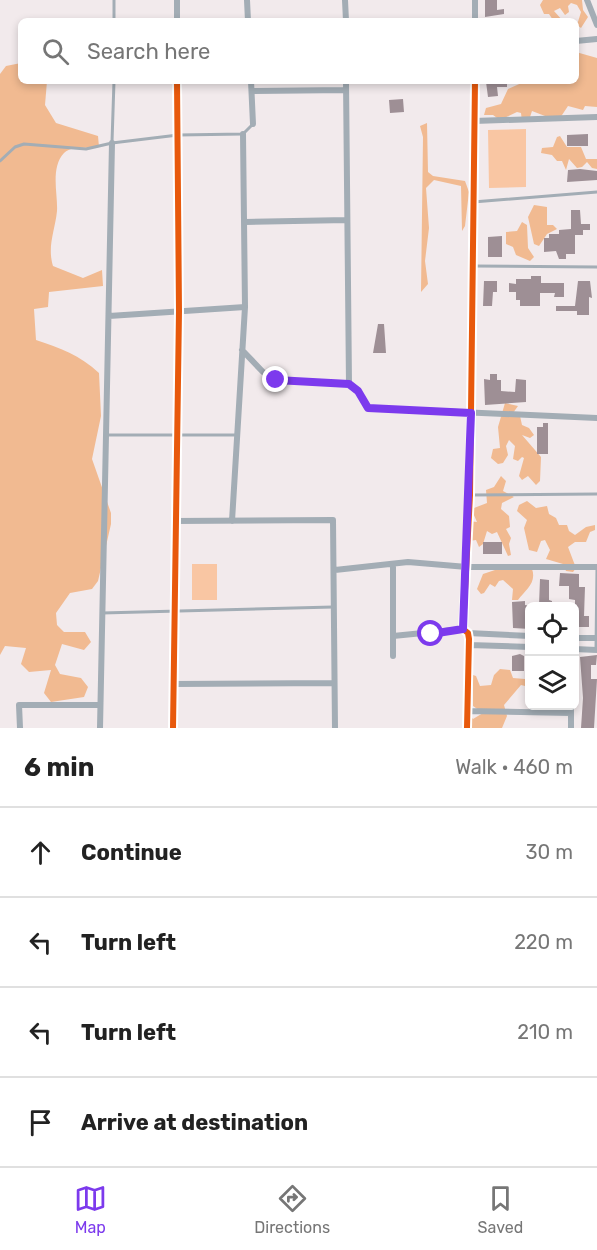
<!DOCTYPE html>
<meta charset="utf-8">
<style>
body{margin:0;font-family:Rubik,sans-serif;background:#f2f2f2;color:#222}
.controls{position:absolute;right:18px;bottom:18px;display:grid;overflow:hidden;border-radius:9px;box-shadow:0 3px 9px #0003}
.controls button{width:54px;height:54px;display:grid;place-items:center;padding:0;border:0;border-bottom:2px solid #e0e0e0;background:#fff;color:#222;font:30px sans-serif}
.stop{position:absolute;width:18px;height:18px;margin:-14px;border:4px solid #7c3aed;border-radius:50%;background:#fff}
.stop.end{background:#7c3aed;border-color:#fff;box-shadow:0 2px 6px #0008}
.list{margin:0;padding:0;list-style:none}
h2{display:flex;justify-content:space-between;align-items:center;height:78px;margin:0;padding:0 24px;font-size:26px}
h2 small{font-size:20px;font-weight:400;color:#767676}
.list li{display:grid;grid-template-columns:39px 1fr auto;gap:18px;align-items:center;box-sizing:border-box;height:90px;padding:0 24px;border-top:2px solid #e0e0e0}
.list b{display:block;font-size:22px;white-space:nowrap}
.list em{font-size:20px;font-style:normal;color:#767676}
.icon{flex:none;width:33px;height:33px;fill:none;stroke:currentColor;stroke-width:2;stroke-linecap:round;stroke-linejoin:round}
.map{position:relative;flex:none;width:597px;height:728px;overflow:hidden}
.search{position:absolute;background:#fff;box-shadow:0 3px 9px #0003;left:18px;right:18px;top:18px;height:66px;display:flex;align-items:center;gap:15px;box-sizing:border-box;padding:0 21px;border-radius:9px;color:#767676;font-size:22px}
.sheet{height:438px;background:#fff}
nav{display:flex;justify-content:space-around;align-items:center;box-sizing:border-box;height:84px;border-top:2px solid #e0e0e0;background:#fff;font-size:16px;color:#767676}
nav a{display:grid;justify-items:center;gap:3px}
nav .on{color:#7c3aed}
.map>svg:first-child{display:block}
.green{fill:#f9c6a3}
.forest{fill:#f1ba91}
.building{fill:#9e8f95}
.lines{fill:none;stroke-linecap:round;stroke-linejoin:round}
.lane{stroke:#a3adb5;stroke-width:3}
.street{stroke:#a3adb5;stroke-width:6}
.cycleway-casing{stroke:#fff;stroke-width:10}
.cycleway{stroke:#e8590c;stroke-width:6}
.route{stroke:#7c3aed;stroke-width:8}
</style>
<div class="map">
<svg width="597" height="728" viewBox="0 0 597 728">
<rect width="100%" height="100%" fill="#f2eaec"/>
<!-- green -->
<path class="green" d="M526,129V187L489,188L488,130Z
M192,564H217V600H192Z"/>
<!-- forest -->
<path class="forest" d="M543,0H582L583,10L588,17L581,28L577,25L581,12L577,5L571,3L568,6L569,12L565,15L560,8L554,11L563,21L553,20L549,14H544L540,5Z
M576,52L597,58V107L585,106L583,110L568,106L558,121L532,111L530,117L522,122L521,113L517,112L500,120L493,115H484L486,108L501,104L508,89L526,81H576Z
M21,63V81H47L45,105L56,123L98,136L99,147C87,149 72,145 64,153C50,168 58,194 57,211C55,231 47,246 53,266L83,278L102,270L103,286L49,292L48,307L34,309L36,340C60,348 80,355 99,373L101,416L92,459L111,513V524L98,581L92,589L70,593L56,613L57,625L64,632H85L91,642L84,650L62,644L55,665L60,674L81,678L88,687L84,697L51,702L44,693L51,670L29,672L21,664L26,648L5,646L0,655V74L6,66Z
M427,123L428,172L433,176L465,181L469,192L465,226L462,231L461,186L434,180L426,188L429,228L425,261L428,284L421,292L423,137L420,126Z
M560,136L567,147H581L586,159H597V169L592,168L587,162L582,167L577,168L569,159L566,170L562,161H557L552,155L541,153L542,148L553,147L557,137Z
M534,205L547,207V225H553L557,229L547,234L539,246L534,244L528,217Z
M522,222L527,225L528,248L534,257L530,261L516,255L513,247L506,244V232L517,231Z
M505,403L518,406L513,413L520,416L522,425L529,428L534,435L530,438L522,435L541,457L540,481L536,485L528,476L522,480L519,476L524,458L522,457L518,461L513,459L515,446L509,440L506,446L508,455L503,463L498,464L491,458L493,449L500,448L498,427Z
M501,476L506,481L503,491L514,497L502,503L501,509L509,516L510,527L506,529L511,538L509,544L511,555L508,556L497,532L492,534L487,531L483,544L479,547L476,540L469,541V521L477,522L473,513L474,508L487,503L486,490L494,487Z
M527,501L536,508L547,506L549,514L556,518L559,525H567L569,531L575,535L586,527L595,525V530L590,532L586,542H575L568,547L576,568L573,572L566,571L563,564L546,559L550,550L545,540L541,541L537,552L529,550L524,528L527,520L517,511L519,505Z
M504,567L532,569C537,583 525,590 518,600H512L513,589L503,580L499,581L495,587L490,584L484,593L481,594L477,589L483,574Z
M529,654V687L521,685L504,705L507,716L502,728H469L471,717L473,719L483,713L473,706V675L476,676L480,686L491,685L494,675L500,669L510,670L513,678L525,679L526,656Z"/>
<!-- building -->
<path class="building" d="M485,0H497V10L504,9V14L485,17Z
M507,81V87H497L498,96L488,97L486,82Z
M403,99L404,112L390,113L389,100Z
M588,134V146H567V135Z
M580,169L597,171V180L567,182L568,170Z
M571,210H580L581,224H590V230H583V235H575V254H566V259H559L556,251L544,252V238H549V234H559V230L571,229Z
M502,236V257H488V237Z
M531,276H541V283H564V297H554L555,293H540V306H520V300H516V292H509V283L516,284V279H531Z
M484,281H497V292H493L492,306H483Z
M578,281H590L592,298L589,297V315H577V311H556V306H575Z
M378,324H384L386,353H373Z
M490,374H497V380H501V391L515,392L516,379L526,380V402L485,405L484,379L490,380Z
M543,423H548V454H537V427H543Z
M483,542H502V554H483Z
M560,573L579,574V587H585L584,616H589V627H575V600L569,599V586H559Z
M540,579L549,580V600L552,601V606L539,605Z
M525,601V605L530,606V629L513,628L512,602Z
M520,654L524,656V671H512V656Z
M597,655L596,665H591V679H597L594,728H581L583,698L580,657Z"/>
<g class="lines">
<!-- lane -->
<path class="lane" d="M114,0V21
M112,142L114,81
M0,161L15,147L24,144L86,149L112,143L178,135L243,134L253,124
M473,202L597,192
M474,266L597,267
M108,435H237
M471,495L597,494
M102,613L333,607
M596,649L597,568"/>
<!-- street -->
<path class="street" d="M177,0V21
M247,0L248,21
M345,0L346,21
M475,0V21
M587,0L597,25
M576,41L597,39
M251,81L253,124
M346,81L349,384
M252,91L346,90
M474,121L597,117
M245,222L347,220
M109,316L245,307
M242,350L263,372L276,380L349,384L358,391L368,408L597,418
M174,521L333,520L335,728
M232,521L245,307L243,134
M393,564V656
M335,570L408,562L467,567H597
M468,633L530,636
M393,636L463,629
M574,638H597
M469,645L530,647
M574,649L597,650
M174,684L334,683
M571,706V728
M467,711L571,713
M20,728L19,705H100
M100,728L112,143
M173,728L179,311L177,81
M467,728L469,639L468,633L463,629L470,495L475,81"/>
<defs>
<path id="cycleway" d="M173,728L179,311L177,81
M467,728L469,639L468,633L463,629L470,495L475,81"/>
</defs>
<!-- cycleway casing -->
<use href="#cycleway" class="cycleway-casing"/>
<!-- cycleway -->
<use href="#cycleway" class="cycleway"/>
</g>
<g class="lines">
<!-- route -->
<path class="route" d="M276,380L349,384L358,391L368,408L471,413L463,629L431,634"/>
</g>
</svg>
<div class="controls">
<button><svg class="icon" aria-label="locate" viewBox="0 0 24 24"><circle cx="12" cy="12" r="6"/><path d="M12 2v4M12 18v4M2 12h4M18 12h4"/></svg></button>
<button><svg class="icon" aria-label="layers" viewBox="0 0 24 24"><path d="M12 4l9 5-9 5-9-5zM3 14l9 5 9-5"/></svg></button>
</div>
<div class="stop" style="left:431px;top:634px"></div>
<div class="stop end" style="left:276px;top:380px"></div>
<div class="search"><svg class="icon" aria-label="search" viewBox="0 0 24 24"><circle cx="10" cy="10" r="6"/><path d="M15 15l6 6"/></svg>Search here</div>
</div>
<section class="sheet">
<h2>6 min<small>Walk · 460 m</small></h2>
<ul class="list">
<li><svg class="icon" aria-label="ahead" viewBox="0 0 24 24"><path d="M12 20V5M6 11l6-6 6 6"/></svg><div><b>Continue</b></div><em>30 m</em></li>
<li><svg class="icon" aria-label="left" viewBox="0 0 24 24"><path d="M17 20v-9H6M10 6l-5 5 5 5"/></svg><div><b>Turn left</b></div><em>220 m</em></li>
<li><svg class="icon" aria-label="left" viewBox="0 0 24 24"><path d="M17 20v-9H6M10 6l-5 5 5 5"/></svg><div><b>Turn left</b></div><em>210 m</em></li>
<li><svg class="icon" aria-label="arrive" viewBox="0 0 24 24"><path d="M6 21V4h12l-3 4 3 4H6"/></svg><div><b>Arrive at destination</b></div></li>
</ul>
</section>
<nav>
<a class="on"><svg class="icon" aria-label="map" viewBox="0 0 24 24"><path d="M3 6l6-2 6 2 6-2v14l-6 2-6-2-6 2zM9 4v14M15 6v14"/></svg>Map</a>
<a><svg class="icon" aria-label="directions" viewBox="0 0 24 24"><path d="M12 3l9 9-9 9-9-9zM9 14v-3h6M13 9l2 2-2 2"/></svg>Directions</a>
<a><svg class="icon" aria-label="saved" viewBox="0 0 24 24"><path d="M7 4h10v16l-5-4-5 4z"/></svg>Saved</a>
</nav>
